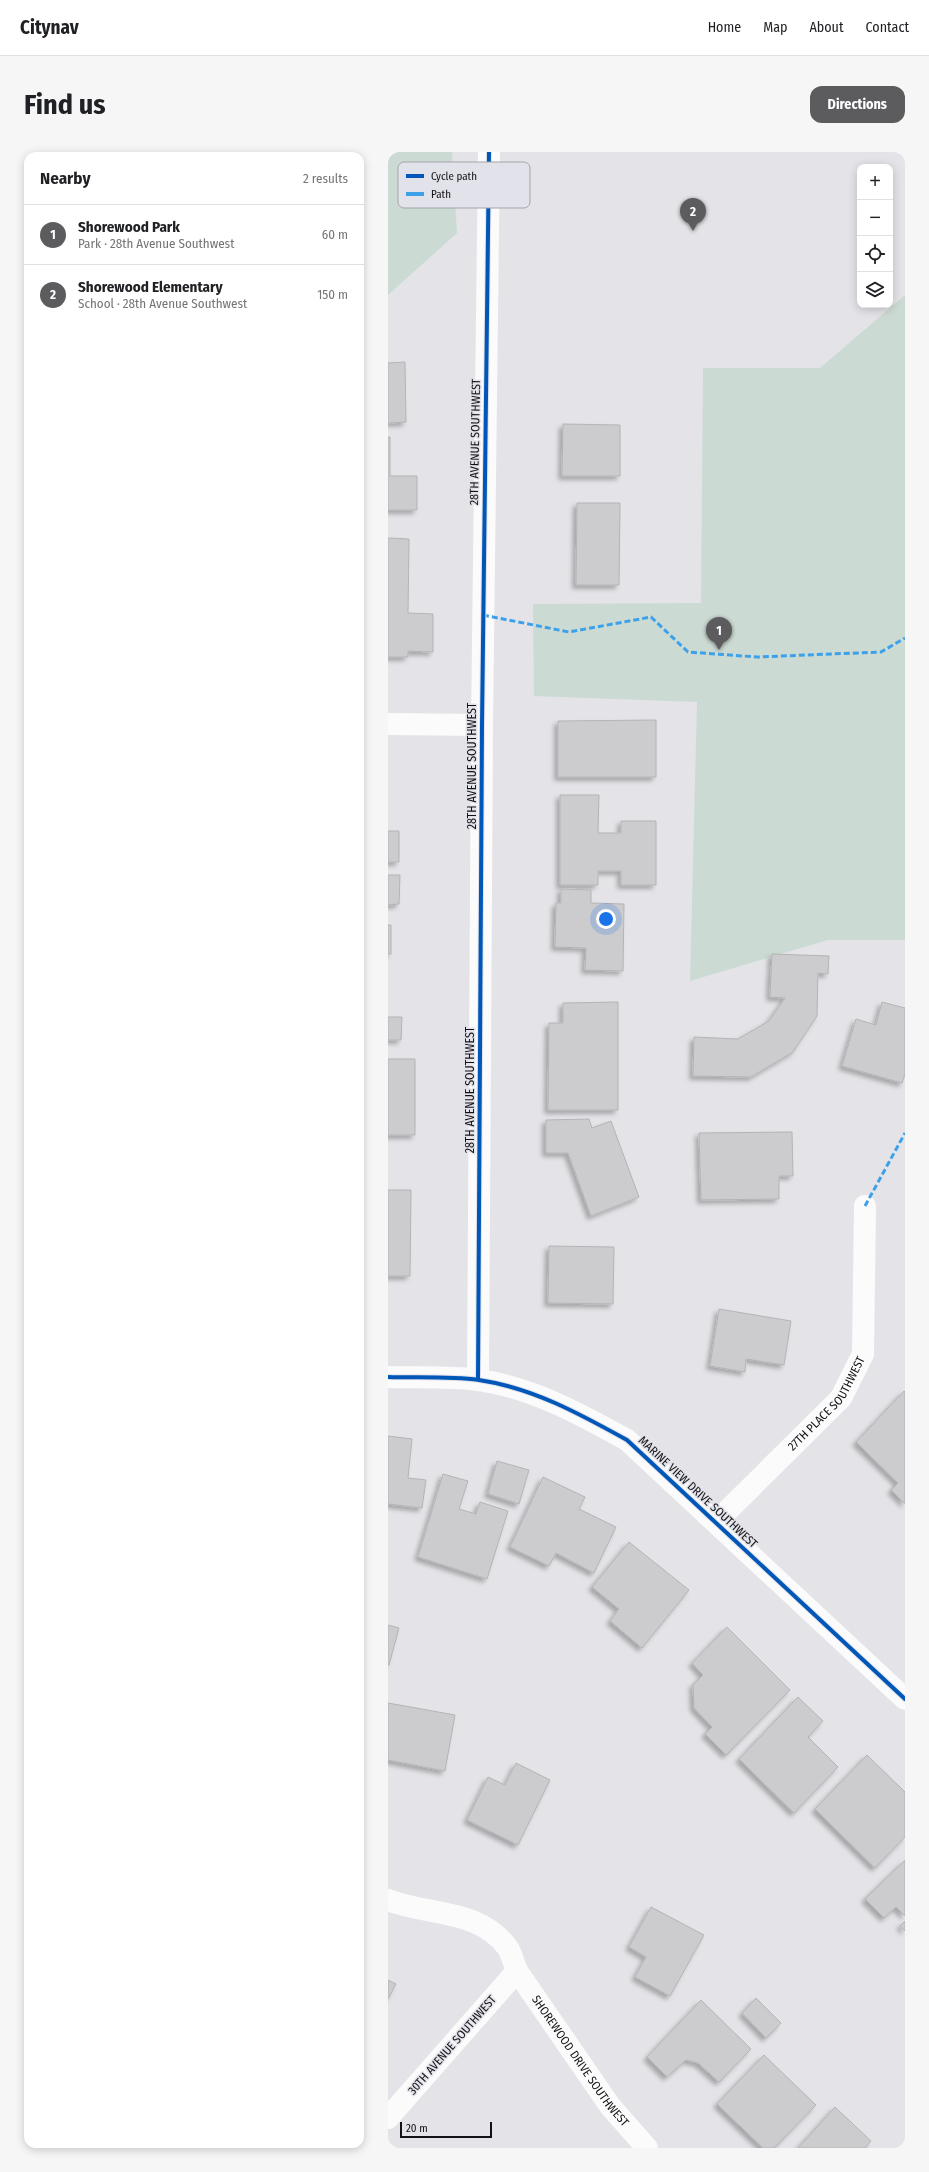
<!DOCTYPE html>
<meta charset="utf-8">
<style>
body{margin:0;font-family:"Fira Sans Condensed",sans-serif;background:#f6f6f6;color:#202124}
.controls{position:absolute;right:12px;top:12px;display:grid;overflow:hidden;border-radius:8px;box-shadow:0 2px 10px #0003}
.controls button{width:36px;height:36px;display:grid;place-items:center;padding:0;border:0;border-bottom:1px solid #e0e0e0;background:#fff;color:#202124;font:20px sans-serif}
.scale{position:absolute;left:12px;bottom:10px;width:92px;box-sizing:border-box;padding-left:4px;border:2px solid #121114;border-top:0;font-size:11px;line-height:14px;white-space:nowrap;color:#121114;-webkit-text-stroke:3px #e2e2ea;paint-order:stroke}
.you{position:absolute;left:218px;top:767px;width:14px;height:14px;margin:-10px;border:3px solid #fff;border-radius:50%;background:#1a73e8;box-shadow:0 0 0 6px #1a73e833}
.badge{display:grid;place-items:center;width:26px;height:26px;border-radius:50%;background:#5c5b5e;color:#fff;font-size:13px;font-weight:700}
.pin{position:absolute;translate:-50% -33px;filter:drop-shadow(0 1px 2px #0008)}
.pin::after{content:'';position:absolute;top:21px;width:14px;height:12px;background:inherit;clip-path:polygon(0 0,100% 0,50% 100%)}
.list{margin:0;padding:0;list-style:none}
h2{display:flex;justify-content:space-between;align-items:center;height:52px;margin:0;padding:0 16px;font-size:17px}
h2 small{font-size:13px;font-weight:400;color:#757577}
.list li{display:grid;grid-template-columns:26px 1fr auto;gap:12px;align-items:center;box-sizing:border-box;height:60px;padding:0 16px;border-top:1px solid #e0e0e0}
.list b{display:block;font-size:15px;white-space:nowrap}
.list p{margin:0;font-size:13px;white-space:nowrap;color:#757577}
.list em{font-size:13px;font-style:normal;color:#757577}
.icon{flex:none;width:22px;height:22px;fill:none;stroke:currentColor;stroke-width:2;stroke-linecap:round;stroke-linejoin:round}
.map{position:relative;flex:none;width:517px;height:1996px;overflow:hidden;border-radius:12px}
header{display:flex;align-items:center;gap:24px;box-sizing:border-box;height:56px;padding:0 20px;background:#fff;border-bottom:1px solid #e0e0e0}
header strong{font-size:19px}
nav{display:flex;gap:22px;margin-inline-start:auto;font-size:14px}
.intro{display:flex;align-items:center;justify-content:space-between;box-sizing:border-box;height:96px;padding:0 24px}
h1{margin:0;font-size:28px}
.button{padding:10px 18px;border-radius:12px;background:#5c5b5e;color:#fff;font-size:14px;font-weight:700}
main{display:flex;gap:24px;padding:0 24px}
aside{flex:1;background:#fff;border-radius:12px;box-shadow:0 2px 10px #0003}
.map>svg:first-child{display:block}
.green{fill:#cbdad2}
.building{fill:#cccccf;stroke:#b4b4b6;filter:url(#shadow)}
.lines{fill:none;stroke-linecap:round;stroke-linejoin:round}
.street{stroke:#fbfbfc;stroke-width:22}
.secondary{stroke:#fbfbfc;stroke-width:22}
.quiet{stroke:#3da1ea;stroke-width:3;stroke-dasharray:6 3;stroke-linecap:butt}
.cycleway-casing{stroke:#e2e2ea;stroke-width:6}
.cycleway{stroke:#0057b8;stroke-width:4}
.labels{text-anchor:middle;stroke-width:3;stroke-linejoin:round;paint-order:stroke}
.street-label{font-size:12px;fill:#121114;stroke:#e2e2ea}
.key{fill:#e2e2ea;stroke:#a4a3aa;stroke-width:1}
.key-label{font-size:11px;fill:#121114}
</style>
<header>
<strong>Citynav</strong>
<nav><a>Home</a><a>Map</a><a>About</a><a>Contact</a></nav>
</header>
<div class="intro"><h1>Find us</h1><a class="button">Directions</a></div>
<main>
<aside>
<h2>Nearby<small>2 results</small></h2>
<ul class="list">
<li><span class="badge">1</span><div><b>Shorewood Park</b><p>Park · 28th Avenue Southwest</p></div><em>60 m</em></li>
<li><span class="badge">2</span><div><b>Shorewood Elementary</b><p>School · 28th Avenue Southwest</p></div><em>150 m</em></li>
</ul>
</aside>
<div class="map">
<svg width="517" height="1996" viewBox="0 0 517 1996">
<defs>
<filter id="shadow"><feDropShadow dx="-3.5" dy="3.5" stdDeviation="2" flood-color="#0004"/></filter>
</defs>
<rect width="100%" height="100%" fill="#e4e4e8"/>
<!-- green -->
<path class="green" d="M0,0H64L69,81L0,143Z
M517,143V788H440L302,829L309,550L146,544L145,452L313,451L315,216H432Z"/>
<!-- building -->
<path class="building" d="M17,210L18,270L0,271V211Z
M175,272L232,273V324H174Z
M0,285H2V324H29V358H0Z
M189,351H232L231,433H188Z
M0,386L21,387L20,461L45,462V500L20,499V505H0Z
M268,568V625H170V569Z
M172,643H211L210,681H233V669H268V733H233V719H210V733H172Z
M0,679H11V710H0Z
M0,723H12L11,752L0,753Z
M173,737L203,738V751L236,752L235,819L197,818L198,796L167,795L168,751H173Z
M0,773H3V802H0Z
M384,802L441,804L440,822L430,821L429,864L405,900L363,925L305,924L306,885L350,887L381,869L397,846L382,845Z
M230,850V958H160L161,871H175V851Z
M494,850L517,856V922L514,931L454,914L468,867L488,873Z
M0,865H14L13,888H0Z
M0,907H27V983H0Z
M201,967L204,976L223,969L251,1045L203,1064L180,1001H158V968Z
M404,980L405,1024H391V1047L313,1048L311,981Z
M0,1038H23L22,1124H0Z
M161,1094L226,1095L225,1152L160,1151Z
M331,1157L403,1169L396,1213L358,1207L357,1220L322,1214Z
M516,1239L517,1240V1352L503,1338L510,1331L468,1290Z
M0,1284L24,1287L20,1326L38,1328L34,1356L0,1352Z
M109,1309L141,1318L131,1352L100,1342Z
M55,1322L80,1329L71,1357L88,1362L92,1350L120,1359L99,1427L30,1405Z
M155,1325L197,1345L191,1357L228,1375L206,1421L168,1401L161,1414L122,1395Z
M241,1390L301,1438L254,1496L222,1469L231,1457L204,1435Z
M0,1473L11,1476L1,1513H0Z
M339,1475L402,1538L338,1603L317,1582L324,1575L306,1556L305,1533L315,1523L304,1511Z
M410,1545L435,1569L420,1585L450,1615L406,1661L351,1607Z
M0,1551L67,1563L57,1619L0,1608Z
M479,1603L517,1640V1685L487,1716L427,1657Z
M128,1611L162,1628L130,1693L79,1668L100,1625L117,1633Z
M517,1708V1764L508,1755L496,1766L477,1747Z
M263,1755L316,1783L282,1844L247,1825L258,1805L241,1795Z
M517,1769V1779L512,1774Z
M0,1828L8,1832L0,1847Z
M368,1846L393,1871L378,1886L354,1861Z
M313,1848L363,1897L331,1930L310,1911L298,1908L279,1925L259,1905Z
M376,1903L428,1953L386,1996H375L329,1952Z
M447,1955L483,1989L477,1996H410Z"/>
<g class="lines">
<!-- street -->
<g class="street">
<path d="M0,572L94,573"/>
<path d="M0,1225C30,1226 62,1224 91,1228C145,1236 192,1262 239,1288L517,1547"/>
<path id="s1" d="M328,1370L453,1246L475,1202L477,1054"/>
<path d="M0,1748C41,1764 90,1756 120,1796C124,1803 126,1812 129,1819L0,1966"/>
</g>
<!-- secondary -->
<g class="secondary">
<path d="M90,1228L94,573L101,0"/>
<path id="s2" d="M129,1819L222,1954L259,1996"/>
</g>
<!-- quiet -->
<path class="quiet" d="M95,463L181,480L263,465L300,500L369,505L493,500L517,486
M477,1054L517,981"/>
<defs>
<path id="cycleway" d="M0,1225C30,1226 62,1224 91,1228C145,1236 192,1262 239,1288L517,1547
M90,1228L94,573L101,0"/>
</defs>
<!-- cycleway casing -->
<use href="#cycleway" class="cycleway-casing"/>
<!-- cycleway -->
<use href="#cycleway" class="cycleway"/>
</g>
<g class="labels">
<!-- street labels -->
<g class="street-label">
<text transform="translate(87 290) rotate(-89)" y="4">28TH AVENUE SOUTHWEST</text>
<text transform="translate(84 614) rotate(-90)" y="4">28TH AVENUE SOUTHWEST</text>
<text transform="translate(82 938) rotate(-90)" y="4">28TH AVENUE SOUTHWEST</text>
<text dy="4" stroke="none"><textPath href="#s1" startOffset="163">27TH PLACE SOUTHWEST</textPath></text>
<text transform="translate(310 1340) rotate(43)" y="4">MARINE VIEW DRIVE SOUTHWEST</text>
<text transform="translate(64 1893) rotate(-49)" y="4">30TH AVENUE SOUTHWEST</text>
<text dy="4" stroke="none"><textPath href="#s2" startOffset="110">SHOREWOOD DRIVE SOUTHWEST</textPath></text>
</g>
</g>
<!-- legend -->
<rect x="10" y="10" width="132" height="46" rx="6" class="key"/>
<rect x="18" y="22" width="18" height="4" fill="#0057b8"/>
<rect x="18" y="40" width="18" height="4" fill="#3da1ea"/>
<g class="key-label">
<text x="43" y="28">Cycle path</text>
<text x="43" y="46">Path</text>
</g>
</svg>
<div class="controls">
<button>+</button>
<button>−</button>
<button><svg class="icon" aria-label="locate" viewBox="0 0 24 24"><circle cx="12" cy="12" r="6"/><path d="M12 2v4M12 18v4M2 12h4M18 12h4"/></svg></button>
<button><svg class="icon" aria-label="layers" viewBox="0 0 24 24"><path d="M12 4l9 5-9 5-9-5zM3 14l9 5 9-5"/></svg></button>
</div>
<div class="scale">20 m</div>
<div class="you"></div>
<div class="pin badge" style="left:331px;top:498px">1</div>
<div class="pin badge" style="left:305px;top:79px">2</div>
</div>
</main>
